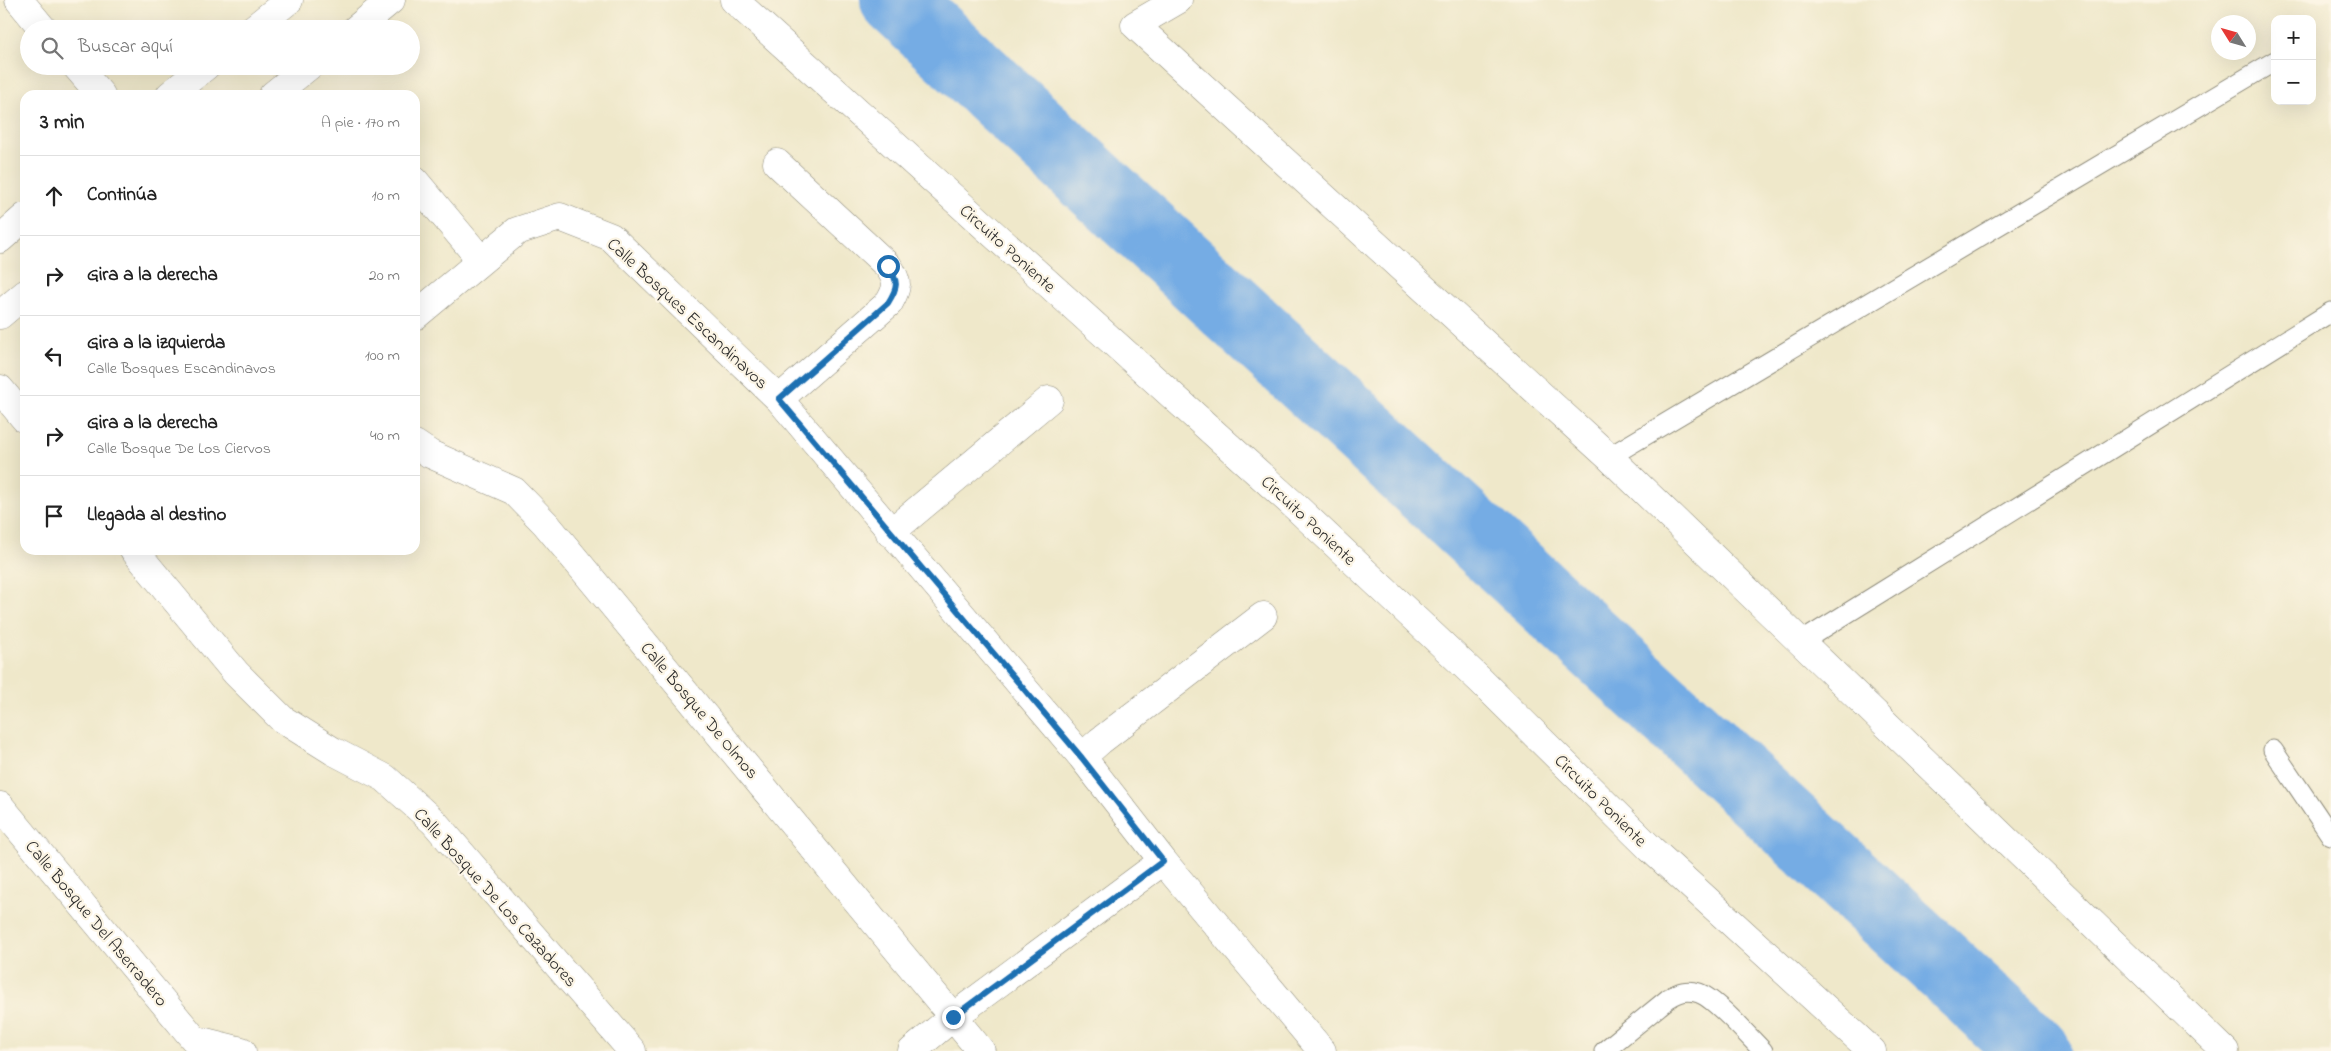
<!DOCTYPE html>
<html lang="es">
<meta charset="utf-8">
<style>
body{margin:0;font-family:"Indie Flower",sans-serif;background:#f2f2f2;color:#222}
.controls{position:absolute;right:15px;top:15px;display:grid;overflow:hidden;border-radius:10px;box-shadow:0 5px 20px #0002}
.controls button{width:45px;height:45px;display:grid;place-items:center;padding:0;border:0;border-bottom:1px solid #e0e0e0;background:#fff;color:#222;font:25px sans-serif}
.compass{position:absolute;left:2211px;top:15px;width:45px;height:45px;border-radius:50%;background:#fff;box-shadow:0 5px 20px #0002;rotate:307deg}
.stop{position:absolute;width:15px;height:15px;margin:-11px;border:4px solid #1f6fb2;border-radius:50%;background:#fff}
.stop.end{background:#1f6fb2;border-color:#fff;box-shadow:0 1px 5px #0008}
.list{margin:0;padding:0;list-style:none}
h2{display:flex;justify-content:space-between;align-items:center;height:65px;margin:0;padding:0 20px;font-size:21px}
h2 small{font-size:16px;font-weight:400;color:#767676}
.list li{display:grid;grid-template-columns:32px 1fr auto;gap:15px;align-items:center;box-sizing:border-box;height:80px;padding:0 20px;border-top:1px solid #e0e0e0}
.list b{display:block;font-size:19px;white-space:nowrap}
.list p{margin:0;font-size:16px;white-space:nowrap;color:#767676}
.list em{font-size:16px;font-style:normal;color:#767676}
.icon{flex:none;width:28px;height:28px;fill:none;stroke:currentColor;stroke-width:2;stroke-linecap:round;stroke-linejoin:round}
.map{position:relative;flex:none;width:2331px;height:1051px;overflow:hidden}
.search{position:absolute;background:#fff;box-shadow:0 5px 20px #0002;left:20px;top:20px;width:400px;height:55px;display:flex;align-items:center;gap:12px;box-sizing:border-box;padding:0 18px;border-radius:28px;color:#767676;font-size:19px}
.panel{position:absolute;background:#fff;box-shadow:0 5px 20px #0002;left:20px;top:90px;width:400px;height:465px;border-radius:15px}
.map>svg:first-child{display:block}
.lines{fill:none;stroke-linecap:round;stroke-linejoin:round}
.river{stroke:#75ace4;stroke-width:72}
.lane-casing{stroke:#8d8a7a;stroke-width:21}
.street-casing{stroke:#8d8a7a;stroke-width:29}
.secondary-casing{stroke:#8d8a7a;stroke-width:29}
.lane{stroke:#fff;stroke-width:19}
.street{stroke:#fff;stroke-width:28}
.secondary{stroke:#fff;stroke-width:28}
.route{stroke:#1f6fb2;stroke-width:6}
.labels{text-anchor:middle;stroke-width:4.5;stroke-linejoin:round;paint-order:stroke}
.street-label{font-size:18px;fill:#2b2b2b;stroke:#fcf5e5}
</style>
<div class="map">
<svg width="2331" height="1051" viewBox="0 0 2331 1051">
<rect width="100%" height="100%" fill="#fcf5e5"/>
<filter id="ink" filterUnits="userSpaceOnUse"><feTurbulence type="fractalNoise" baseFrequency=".02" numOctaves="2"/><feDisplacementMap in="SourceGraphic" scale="10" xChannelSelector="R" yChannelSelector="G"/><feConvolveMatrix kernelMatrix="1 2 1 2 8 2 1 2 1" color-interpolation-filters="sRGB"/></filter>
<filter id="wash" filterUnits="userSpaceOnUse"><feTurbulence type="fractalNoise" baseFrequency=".0096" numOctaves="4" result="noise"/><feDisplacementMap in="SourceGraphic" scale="20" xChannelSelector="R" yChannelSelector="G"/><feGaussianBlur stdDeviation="1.12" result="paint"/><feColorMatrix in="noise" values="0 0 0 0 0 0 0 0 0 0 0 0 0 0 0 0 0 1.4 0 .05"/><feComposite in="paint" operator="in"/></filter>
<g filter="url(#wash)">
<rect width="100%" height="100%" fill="#efe8ca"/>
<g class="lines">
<!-- river -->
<path class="river" d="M896,0L2035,1051"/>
</g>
</g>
<g filter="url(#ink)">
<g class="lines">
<defs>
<path id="lane" d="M1609,457L2275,61
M1801,642L2331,312
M2273,750L2331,836
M1604,1051L1669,998C1679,992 1687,989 1699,993C1716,999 1749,1037 1763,1051"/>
<path id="street" d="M19,0L43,29
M1178,0L1135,25L1609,457L2225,1051
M76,66L101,95
M777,163L888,266C899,282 898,287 889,303L779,399
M415,181L481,260
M415,316L517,231L560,217L611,237L779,399L1082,757L1163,861L1322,1051
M0,389L25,419
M415,444L430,454L514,491L546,524L981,1051
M890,533L1049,400
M134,550L236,673L282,719L333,751L385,778L434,822L632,1051
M1082,757L1100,741L1263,616
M0,806L194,1039L242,1051
M912,1051L953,1017L1163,861"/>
<path id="secondary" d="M734,0L1297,508L1480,680L1651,849L1872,1051
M253,29L289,0
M356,29L391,0
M170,95L206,66
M273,95L309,66
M0,239L25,217
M0,315L25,294"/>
</defs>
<!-- lane casing -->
<use href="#lane" class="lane-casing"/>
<!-- street casing -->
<use href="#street" class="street-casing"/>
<!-- secondary casing -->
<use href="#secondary" class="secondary-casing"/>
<!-- lane -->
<use href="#lane" class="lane"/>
<!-- street -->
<use href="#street" class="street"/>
<!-- secondary -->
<use href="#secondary" class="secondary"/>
</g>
</g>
<g class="lines" filter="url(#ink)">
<!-- route -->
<path class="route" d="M888,266C899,282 898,287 888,303L779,399L1082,758L1163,861L953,1017"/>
</g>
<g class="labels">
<!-- street labels -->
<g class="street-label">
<text transform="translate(1008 248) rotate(42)" y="6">Circuito Poniente</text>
<text transform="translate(688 313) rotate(43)" y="6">Calle Bosques Escandinavos</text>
<text transform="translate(1309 520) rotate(43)" y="6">Circuito Poniente</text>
<text transform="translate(700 710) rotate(50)" y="6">Calle Bosque De Olmos</text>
<text transform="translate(1601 800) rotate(45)" y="6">Circuito Poniente</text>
<text transform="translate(496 897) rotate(48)" y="6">Calle Bosque De Los Cazadores</text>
<text transform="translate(97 923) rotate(50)" y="6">Calle Bosque Del Aserradero</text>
</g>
</g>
</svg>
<div class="controls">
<button>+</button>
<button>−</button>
</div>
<svg class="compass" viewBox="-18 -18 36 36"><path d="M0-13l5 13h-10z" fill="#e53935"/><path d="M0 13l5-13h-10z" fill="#767676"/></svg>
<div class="stop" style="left:888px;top:266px"></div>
<div class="stop end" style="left:953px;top:1017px"></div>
<div class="search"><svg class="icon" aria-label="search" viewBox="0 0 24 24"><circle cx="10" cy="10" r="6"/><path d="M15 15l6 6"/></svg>Buscar aquí</div>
<section class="panel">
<h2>3 min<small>A pie · 170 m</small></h2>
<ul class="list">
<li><svg class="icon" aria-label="ahead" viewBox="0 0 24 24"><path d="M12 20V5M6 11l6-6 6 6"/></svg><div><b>Continúa</b></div><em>10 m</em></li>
<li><svg class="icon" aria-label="right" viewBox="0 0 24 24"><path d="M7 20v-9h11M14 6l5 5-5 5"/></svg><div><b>Gira a la derecha</b></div><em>20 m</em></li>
<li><svg class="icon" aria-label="left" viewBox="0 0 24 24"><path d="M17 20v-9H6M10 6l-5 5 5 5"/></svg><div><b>Gira a la izquierda</b><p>Calle Bosques Escandinavos</p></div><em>100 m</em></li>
<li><svg class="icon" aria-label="right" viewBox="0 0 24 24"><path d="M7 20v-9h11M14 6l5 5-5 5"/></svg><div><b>Gira a la derecha</b><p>Calle Bosque De Los Ciervos</p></div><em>40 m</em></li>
<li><svg class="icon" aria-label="arrive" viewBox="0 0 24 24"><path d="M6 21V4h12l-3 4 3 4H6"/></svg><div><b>Llegada al destino</b></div></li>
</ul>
</section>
</div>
